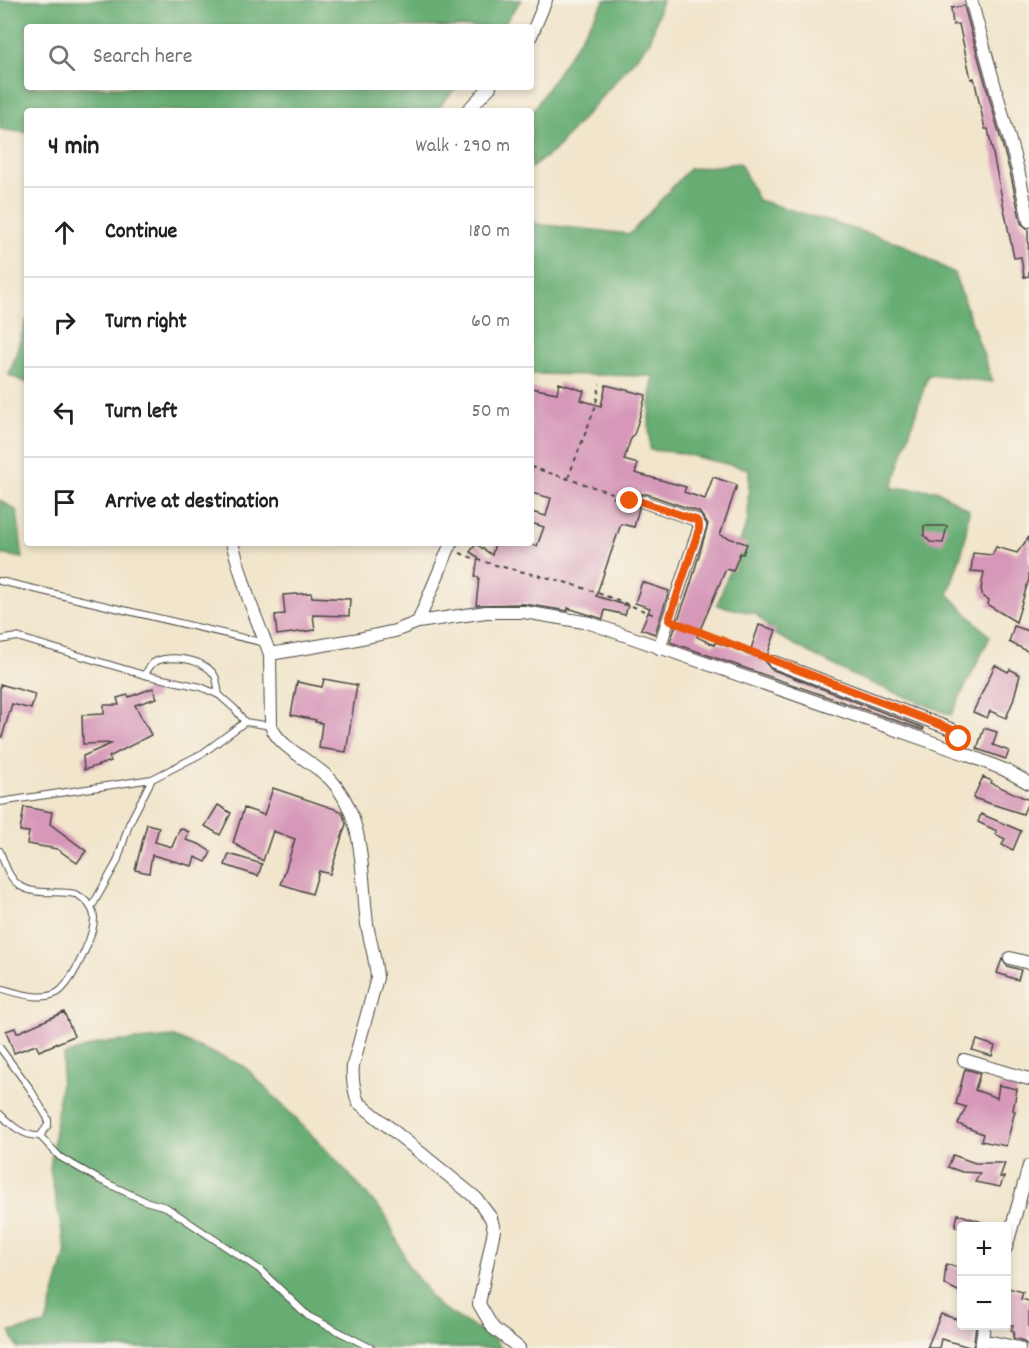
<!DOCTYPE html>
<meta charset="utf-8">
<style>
body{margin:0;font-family:Dekko,sans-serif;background:#f2f2f2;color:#202124}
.controls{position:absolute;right:18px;bottom:18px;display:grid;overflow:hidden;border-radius:6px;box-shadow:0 3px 9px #0003}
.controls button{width:54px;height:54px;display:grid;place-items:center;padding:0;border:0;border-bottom:2px solid #e0e0e0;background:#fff;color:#202124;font:30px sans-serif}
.stop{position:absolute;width:18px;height:18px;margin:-14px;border:4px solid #ea580c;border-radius:50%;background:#fff}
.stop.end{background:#ea580c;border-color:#fff;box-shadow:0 2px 6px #0008}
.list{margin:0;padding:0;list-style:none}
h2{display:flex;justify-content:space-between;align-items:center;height:78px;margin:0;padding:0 24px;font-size:26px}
h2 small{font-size:20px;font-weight:400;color:#757577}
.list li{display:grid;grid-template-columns:39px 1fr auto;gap:18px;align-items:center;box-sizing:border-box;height:90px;padding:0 24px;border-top:2px solid #e0e0e0}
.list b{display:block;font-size:22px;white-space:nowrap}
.list em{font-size:20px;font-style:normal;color:#757577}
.icon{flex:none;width:33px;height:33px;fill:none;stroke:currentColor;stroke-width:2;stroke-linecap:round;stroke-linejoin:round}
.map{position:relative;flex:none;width:1029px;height:1348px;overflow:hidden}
.search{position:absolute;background:#fff;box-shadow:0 3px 9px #0003;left:24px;top:24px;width:510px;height:66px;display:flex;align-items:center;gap:15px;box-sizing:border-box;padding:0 21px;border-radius:6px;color:#757577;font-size:22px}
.panel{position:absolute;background:#fff;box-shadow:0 3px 9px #0003;left:24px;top:108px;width:510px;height:438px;border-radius:6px}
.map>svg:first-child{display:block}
.forest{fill:#67ad73;stroke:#496c4f;stroke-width:1.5}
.building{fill:#d697b8}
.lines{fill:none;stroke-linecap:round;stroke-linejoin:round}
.lane-casing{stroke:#494743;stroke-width:8}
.street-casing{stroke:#494743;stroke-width:14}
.path{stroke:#494743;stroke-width:2;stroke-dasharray:4.5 4.5;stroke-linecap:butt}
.lane{stroke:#fff;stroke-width:6}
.street{stroke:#fff;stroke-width:12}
.route{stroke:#ea580c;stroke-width:8}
</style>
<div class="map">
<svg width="1029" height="1348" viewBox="0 0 1029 1348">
<rect width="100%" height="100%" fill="#f7f3e8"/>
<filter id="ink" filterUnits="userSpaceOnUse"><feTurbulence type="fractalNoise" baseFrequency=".0167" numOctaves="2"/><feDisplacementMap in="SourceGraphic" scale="12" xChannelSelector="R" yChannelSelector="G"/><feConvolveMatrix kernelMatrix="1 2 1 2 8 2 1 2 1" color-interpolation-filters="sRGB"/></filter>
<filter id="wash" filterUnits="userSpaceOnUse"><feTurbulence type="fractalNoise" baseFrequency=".008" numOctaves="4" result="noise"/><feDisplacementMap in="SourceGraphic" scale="24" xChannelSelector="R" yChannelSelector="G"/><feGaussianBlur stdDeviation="1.35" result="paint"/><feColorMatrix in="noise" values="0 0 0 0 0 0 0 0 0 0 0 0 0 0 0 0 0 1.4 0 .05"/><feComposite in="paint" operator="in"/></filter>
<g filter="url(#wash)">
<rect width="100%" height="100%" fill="#f1e5cb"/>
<!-- forest -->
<path class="forest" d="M0,0H521L502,27H27V87H456L436,111H27V133L0,129Z
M605,0H662L650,42L555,150L531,168V114Z
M740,163L758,200L900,243L954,273L993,382L928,375L892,488L936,490L969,510L964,545L948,594L990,637L951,715L854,676L776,635L756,614L717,605L748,520L749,469L675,452L650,450L649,418L653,376L531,374V217L536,224L630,234L689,169Z
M27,319V383L9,375Z
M0,500L17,511L23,558L0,554Z
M174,1037L244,1066L337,1161L386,1216L408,1265L437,1305L495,1340L501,1348H18L10,1332L46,1324L66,1251L50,1170L64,1055L100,1043Z"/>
<g id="blocks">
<!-- building -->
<path class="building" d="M964,6L1011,176L1021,223L1028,229L1029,276L1024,277L1021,257L1014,258L988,129H985L974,78L971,79L959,24L953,25L951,8Z
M559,383L584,391L581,400L601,406L606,385L646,395L635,432L630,441L624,460L638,464L635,473L686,487L684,492L705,499L713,477L737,485L720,535L747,544L743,554L740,553L733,571L726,569L697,637L714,645L716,642L727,646L728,645L749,655L759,625L776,630L765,662L771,669L924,728L923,730L670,642L691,583L708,524L699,512L647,494H642L636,499V504L639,508L634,527L621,524L596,596L628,606L625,615L605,610L603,619L568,608V611L524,604L476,605L479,578L475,577L478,557L470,552L476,544L492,555L495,543H526L537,546L544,527L531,523V512L546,516L551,498L531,493V388L557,393Z
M924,526H947L943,543L930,542L924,535Z
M1029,537V579L1016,622L988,605L989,600L983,597L981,589L984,572L971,571L973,553L992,555L996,547L1017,553Z
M642,582L669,591L655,634L641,629L650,608L635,603Z
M311,593L312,597L350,599L349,616L313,615L315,630L277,635L275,615L285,614L283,595Z
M1014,626L1029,631V652L1009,642Z
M995,665L1008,672L1010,669L1020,675L1013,701L1006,718L990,711L987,718L973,712Z
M324,679L357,685L346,752L319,748L322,723L315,722L316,720L291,715L297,682L322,687Z
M0,684L35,694L31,709L12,704L2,737H0Z
M153,688L157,698L135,705L151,735L109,757L111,761L84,770L83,756L113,743L83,744L82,715L104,714V705H119L117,698L128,695L129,697Z
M984,728L997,732L993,745L1009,751L1006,759L977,749Z
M983,777L992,781L991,783L1029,800L1023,814L973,798Z
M273,788L341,811L343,815L346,824L330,874L319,871L312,894L281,884L295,839L273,831L263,861L233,843L244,808L264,815Z
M218,805L231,813L220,835L205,826Z
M24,807L52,812L50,824L86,851L77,863L57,849L27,844L29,832L20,831Z
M981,814L1021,831L1013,850L1002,845L1005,839L995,834L997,831L978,822Z
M147,824L159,827L155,842L172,847L180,828L189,832L186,840L199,844L211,852L206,862L195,857L192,866L152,855L149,873L135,870Z
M229,854L262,864L258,876L225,865Z
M1002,959L1007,966L1021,970L1018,980L997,973Z
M64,1012L74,1036L39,1051L36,1045L14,1053L6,1031L15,1028L17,1033Z
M977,1040L995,1046L992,1056L972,1050Z
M965,1069L980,1073L975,1090L997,1098L999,1085L1017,1089L1013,1110L1015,1111L1006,1146L981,1141L983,1134L958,1124L966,1107L956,1104Z
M953,1155L975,1163H1005L1000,1177H1004L1000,1187L975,1182L980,1173L962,1172L948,1167Z
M958,1214L990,1225L989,1227H955Z
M946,1264L962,1269V1293L944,1284Z
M1008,1288L1023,1292L1021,1299L1029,1301V1346L1021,1340L1013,1338L1014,1332L1011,1331L1013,1325L1008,1324L1010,1312L1006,1311Z
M941,1314L962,1321V1326H976L973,1348L941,1339L939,1348H927Z"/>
</g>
</g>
<g filter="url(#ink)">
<use href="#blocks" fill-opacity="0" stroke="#494743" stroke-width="1.5"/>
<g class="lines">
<defs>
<path id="lane" d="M0,581L265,643
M0,640L17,637L144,675L201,687L219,695L235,709L245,722L271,726
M144,675C147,671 150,666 153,663C168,653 205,659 215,676C217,680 218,689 219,695
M0,802L152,779
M0,851C4,862 9,879 20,886C37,896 57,890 75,894C84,897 94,908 94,918C94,936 74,977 62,989C48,1004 17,993 0,988
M91,908L117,862L129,824L152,779L203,753L245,722
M0,1048L29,1087L48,1119V1125L40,1136C24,1137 11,1125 0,1114
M40,1136L60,1157L100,1180L145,1201L166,1207L259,1269L308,1316L371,1348"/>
<path id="street" d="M971,0L1019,174L1029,221
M531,36L546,0
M467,111L490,87
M644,502L696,520L700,526L659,648
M232,543L249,600L270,654L271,726C279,748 314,762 331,780C366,818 361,877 367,924C370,942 376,959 377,978L353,1065C352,1077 354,1091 358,1102L476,1198L491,1218L494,1230L479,1304L493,1328L519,1348
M418,622L451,543
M270,654L353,640L395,631L418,622L486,612H524L590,623L963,753L1005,770L1029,783
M774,662L951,729L959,739L963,753
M1010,958L1029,963
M964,1060L1029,1079
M1006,1248L1029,1166
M983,1340L1019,1348
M981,1348L984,1326"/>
</defs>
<!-- lane casing -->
<use href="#lane" class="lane-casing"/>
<!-- street casing -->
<use href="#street" class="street-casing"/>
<!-- path -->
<path class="path" d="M531,467L612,493V497L630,501V498L634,499
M568,478L595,408L600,384
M429,543L438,545
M460,553C495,568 535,573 571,584C600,593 629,605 657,616
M680,624L764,658"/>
<!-- lane -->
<use href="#lane" class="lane"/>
<!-- street -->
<use href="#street" class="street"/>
</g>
</g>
<g class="lines" filter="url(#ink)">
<!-- route -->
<path class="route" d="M630,501V498L696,520L699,524V529L669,620L951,729L959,739"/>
</g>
</svg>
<div class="controls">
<button>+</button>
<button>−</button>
</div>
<div class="stop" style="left:959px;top:739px"></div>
<div class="stop end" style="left:630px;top:501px"></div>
<div class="search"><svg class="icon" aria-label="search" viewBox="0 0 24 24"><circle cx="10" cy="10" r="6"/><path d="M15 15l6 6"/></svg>Search here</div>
<section class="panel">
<h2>4 min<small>Walk · 290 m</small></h2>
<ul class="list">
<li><svg class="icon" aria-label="ahead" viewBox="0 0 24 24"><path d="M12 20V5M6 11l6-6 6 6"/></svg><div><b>Continue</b></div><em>180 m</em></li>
<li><svg class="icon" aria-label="right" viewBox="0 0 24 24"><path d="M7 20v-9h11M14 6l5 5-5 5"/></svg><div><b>Turn right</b></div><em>60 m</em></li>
<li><svg class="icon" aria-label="left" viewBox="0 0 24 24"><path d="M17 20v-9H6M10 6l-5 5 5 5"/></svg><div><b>Turn left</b></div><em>50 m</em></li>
<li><svg class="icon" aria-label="arrive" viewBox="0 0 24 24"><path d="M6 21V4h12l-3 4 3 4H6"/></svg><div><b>Arrive at destination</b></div></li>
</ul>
</section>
</div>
